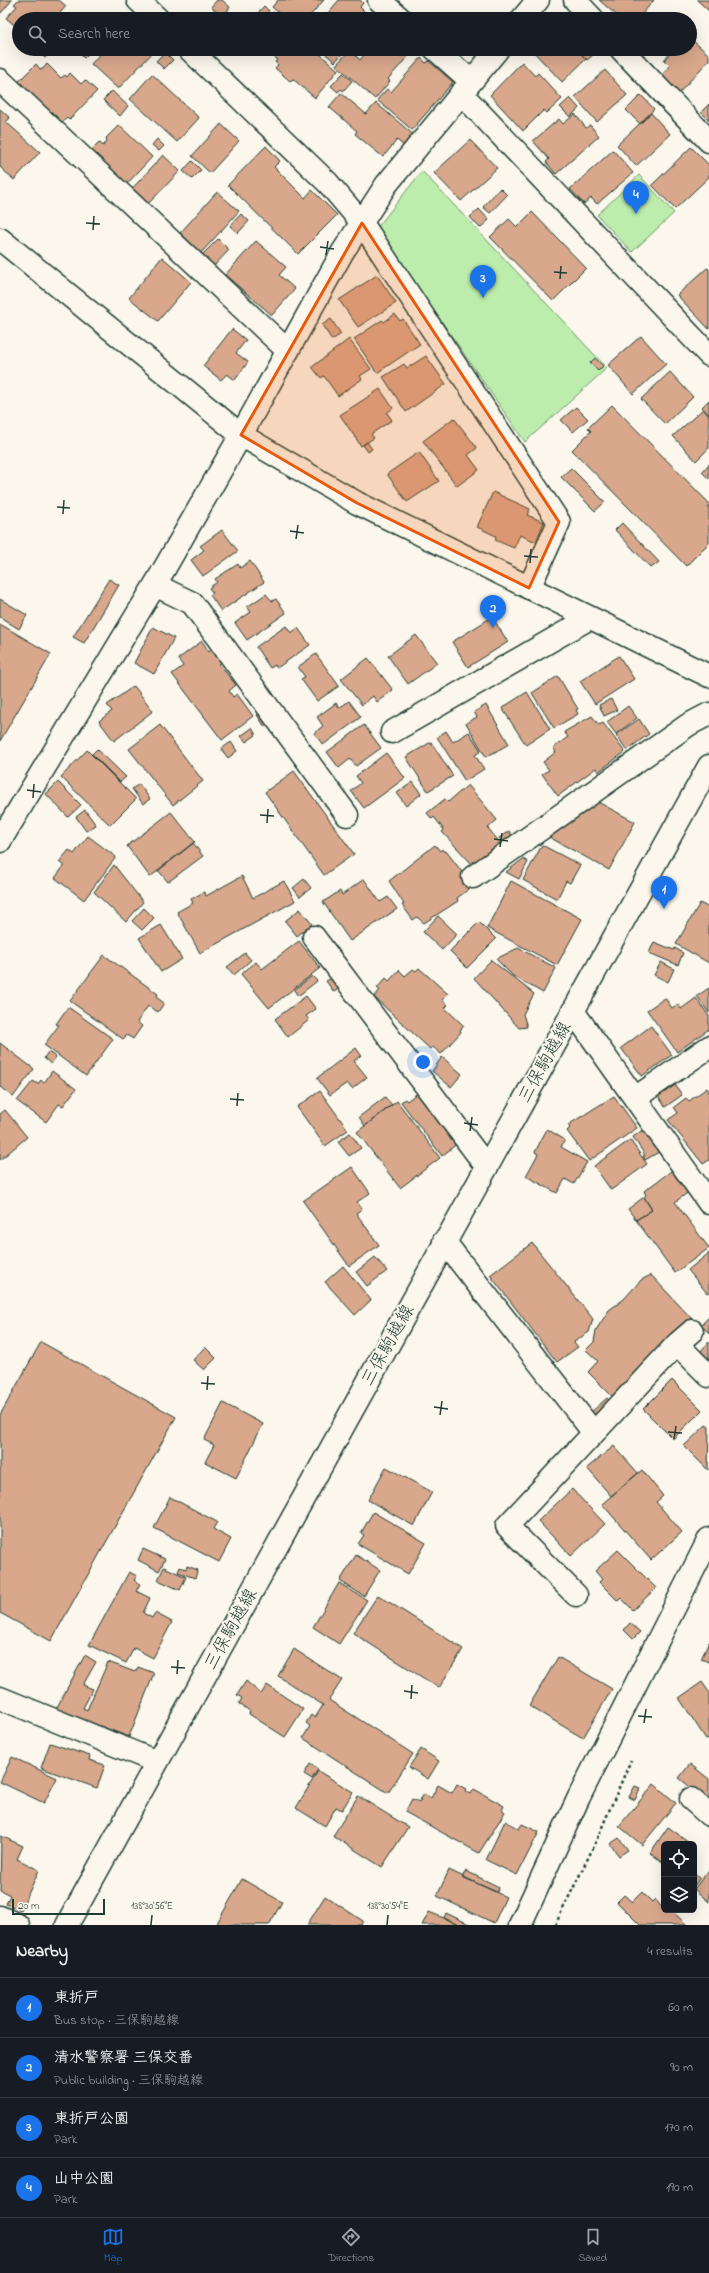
<!DOCTYPE html>
<meta charset="utf-8">
<style>
body{margin:0;font-family:"Indie Flower","Klee One",sans-serif;background:#242831;color:#f1f3f6}
.controls{position:absolute;right:12px;bottom:12px;display:grid;overflow:hidden;border-radius:6px;box-shadow:0 4px 16px #0002}
.controls button{width:36px;height:36px;display:grid;place-items:center;padding:0;border:0;border-bottom:1px solid #363941;background:#171b24;color:#f1f3f6;font:20px sans-serif}
.scale{position:absolute;left:12px;bottom:10px;width:93px;box-sizing:border-box;padding-left:4px;border:2px solid #1f3d34;border-top:0;font-size:11px;line-height:14px;white-space:nowrap;color:#1f3d34;-webkit-text-stroke:3px #fbf7ec;paint-order:stroke}
.you{position:absolute;left:423px;top:1062px;width:14px;height:14px;margin:-10px;border:3px solid #fff;border-radius:50%;background:#1a73e8;box-shadow:0 0 0 6px #1a73e833}
.badge{display:grid;place-items:center;width:26px;height:26px;border-radius:50%;background:#1a73e8;color:#fff;font-size:13px;font-weight:700}
.pin{position:absolute;translate:-50% -33px;filter:drop-shadow(0 1px 2px #0008)}
.pin::after{content:'';position:absolute;top:21px;width:14px;height:12px;background:inherit;clip-path:polygon(0 0,100% 0,50% 100%)}
.list{margin:0;padding:0;list-style:none}
h2{display:flex;justify-content:space-between;align-items:center;height:52px;margin:0;padding:0 16px;font-size:17px}
h2 small{font-size:13px;font-weight:400;color:#9ea1a6}
.list li{display:grid;grid-template-columns:26px 1fr auto;gap:12px;align-items:center;box-sizing:border-box;height:60px;padding:0 16px;border-top:1px solid #363941}
.list b{display:block;font-size:15px;white-space:nowrap}
.list p{margin:0;font-size:13px;white-space:nowrap;color:#9ea1a6}
.list em{font-size:13px;font-style:normal;color:#9ea1a6}
.icon{flex:none;width:22px;height:22px;fill:none;stroke:currentColor;stroke-width:2;stroke-linecap:round;stroke-linejoin:round}
.map{position:relative;flex:none;width:709px;height:1925px;overflow:hidden}
.search{position:absolute;background:#171b24;box-shadow:0 4px 16px #0002;left:12px;right:12px;top:12px;height:44px;display:flex;align-items:center;gap:10px;box-sizing:border-box;padding:0 14px;border-radius:22px;color:#9ea1a6;font-size:15px}
.sheet{height:292px;background:#171b24}
nav{display:flex;justify-content:space-around;align-items:center;box-sizing:border-box;height:56px;border-top:1px solid #363941;background:#171b24;font-size:11px;color:#9ea1a6}
nav a{display:grid;justify-items:center;gap:2px}
nav .on{color:#1a73e8}
.map>svg:first-child{display:block}
.green{fill:#bdedac;stroke:#6e9570}
.building{fill:#d9a78c;stroke:#1f3d34}
.lines{fill:none;stroke-linecap:round;stroke-linejoin:round}
.street-casing{stroke:#1f3d34;stroke-width:25}
.secondary-casing{stroke:#1f3d34;stroke-width:25}
.path{stroke:#1f3d34;stroke-width:2.5;stroke-dasharray:3 3;stroke-linecap:butt}
.street{stroke:#fbf7ec;stroke-width:22}
.secondary{stroke:#fbf7ec;stroke-width:22}
.marked{fill:#e8590c;fill-opacity:0.2;stroke:#e8590c;stroke-width:3;stroke-linejoin:round}
.ticks{fill:none;stroke:#1f3d34;stroke-width:1.5}
.labels{text-anchor:middle;stroke-width:4;stroke-linejoin:round;paint-order:stroke}
.street-label{font-size:18px;fill:#1f3d34;stroke:#fbf7ec}
.ticks-label{font-size:10px;text-anchor:middle;fill:#1f3d34;stroke:#fbf7ec;stroke-width:4;stroke-linejoin:round;paint-order:stroke}
</style>
<div class="map">
<svg width="709" height="1925" viewBox="0 0 709 1925">
<rect width="100%" height="100%" fill="#fbf7ec"/>
<filter id="ink" filterUnits="userSpaceOnUse"><feTurbulence type="fractalNoise" baseFrequency=".025" numOctaves="2"/><feDisplacementMap in="SourceGraphic" scale="8" xChannelSelector="R" yChannelSelector="G"/><feConvolveMatrix kernelMatrix="1 2 1 2 8 2 1 2 1" color-interpolation-filters="sRGB"/></filter>
<g filter="url(#ink)">
<!-- green -->
<path class="green" d="M422,171L607,368L525,442L377,228Z
M639,175L674,213L632,252L597,215Z"/>
<!-- building -->
<path class="building" d="M0,0H12L1,13L0,11Z
M18,0H59L66,6L55,19H19V29L6,18L17,6L14,4Z
M217,0H222L230,7L223,17L211,7Z
M278,0H324L307,19H286L272,7Z
M339,0H360L363,3L360,7L367,14L365,17L367,19H323Z
M599,0H654L638,19H621Z
M697,0H709V11Z
M264,6L269,11L263,18L258,13Z
M273,12L282,19H267Z
M690,38L709,55V60L678,94L660,77L670,66L664,60L672,51L670,49H690Z
M35,49H54L45,58Z
M75,49H93L84,58Z
M105,49H156L118,89L91,64Z
M279,49H314L338,70L315,98L293,79L290,81L275,68L278,65L275,62L278,60L273,56Z
M320,49H346L335,62Z
M369,49H405L411,53L388,79L390,81L375,99L336,65L350,50L360,60Z
M531,49H576L586,59L562,82Z
M577,49H600L587,60Z
M165,52L173,60L164,69L156,61Z
M421,58L426,63L429,61L453,82L412,130L377,100L387,89L391,92Z
M522,62L535,76L538,73L562,99L547,113L544,110L523,131L490,95Z
M36,64L40,69H43L47,64L61,78L65,75L67,77L70,73L81,84L85,80L97,91L69,120L67,118L58,126L17,83Z
M605,70L627,95L597,122L575,97Z
M343,73L352,81L343,91L341,89L338,92L331,86Z
M152,74L199,118L177,142L130,99Z
M112,91L128,106L120,116L103,100Z
M341,93L366,114L376,103L416,137L406,148L397,140L383,157L355,134L357,131L329,107Z
M641,95L654,109L640,124L626,110Z
M570,98L579,108L570,117L560,107Z
M709,104V120L701,112Z
M0,109L10,118L6,122L40,152L14,180L0,167Z
M651,113L670,134L636,166L617,145Z
M575,114L586,128L590,125L599,136L556,174L546,162L549,159L533,141L559,119L563,124Z
M221,124L239,141L210,173L192,156Z
M119,125L152,157L125,186L89,152L99,142L103,146L107,141L106,138Z
M157,139L164,146L159,151L152,145Z
M470,140L497,168L461,201L434,173Z
M266,146L280,161L274,167L305,198L312,190L337,215L298,254L228,185Z
M691,147L709,165V177L675,209L652,185Z
M613,150L633,173L597,204L591,198L584,204L570,189Z
M163,155L180,171L145,207L129,192Z
M192,161L201,170L192,179L183,171Z
M500,188L507,195L490,213L483,207Z
M217,192L239,211L201,253L180,233Z
M479,209L489,220L480,228L470,217Z
M532,212L586,268L553,301L490,237L509,219L517,227Z
M241,214L249,221L238,233L230,226Z
M218,239L229,250L212,268L200,257Z
M256,241L286,267L279,275L295,289L272,315L225,275Z
M162,257L191,282L158,321L129,298Z
M707,268L709,269V329L677,295Z
M377,275L396,303L358,327L339,300Z
M395,314L400,321L403,319L420,344L377,373L354,339L382,320L384,322Z
M331,319L341,334L332,340L322,325Z
M232,329L246,340L236,353L248,362L235,380L227,374L221,380L203,366Z
M641,336L666,364L633,394L608,365Z
M349,339L371,369L360,376L362,379L338,396L324,376L321,378L312,367Z
M426,356L446,384L406,412L383,377L404,364L407,368Z
M595,358L603,366L598,371L590,363Z
M670,372L693,397L665,424L641,399Z
M380,389L393,408L387,413L392,420L371,434L374,438L361,446L340,415Z
M709,400V415L702,407Z
M612,405L709,503V543L686,566L572,450L591,431L588,428Z
M576,407L588,419L573,432L561,420Z
M703,409L709,416V448L696,461L673,436Z
M454,418L477,448L468,455L479,470L457,486L423,441Z
M367,442L372,449L368,452L363,445Z
M419,452L439,481L407,502L387,474Z
M709,464V479L702,472Z
M571,468L605,502L595,511L561,477Z
M493,492L530,509L527,515L544,522L536,542L520,535L514,548L495,540L496,536L477,527Z
M622,523L659,562L651,568L615,530Z
M222,530L238,551L203,576L191,560L204,550L200,546Z
M250,561L264,582L221,611L210,595L213,593L209,588L217,582L215,579L238,564L240,568Z
M109,579L119,585L84,643L73,637Z
M266,594L272,601L276,599L286,613L247,640L235,623L251,612L247,607Z
M0,599L27,615L19,629L0,617Z
M492,617L508,642L468,667L452,642Z
M0,624L51,654L0,741Z
M286,626L291,633L298,628L310,645L277,668L275,665L270,668L256,647Z
M153,627L174,638L154,674L134,663Z
M416,635L437,663L408,684L388,656Z
M202,641L209,652L216,647L226,659L219,664L236,685L229,691L233,697L237,694L253,716L222,740L172,674L183,666L178,659Z
M316,654L339,686L317,701L301,679L305,677L298,667Z
M619,656L634,679L595,704L580,681Z
M368,658L393,690L377,702L373,696L362,705L341,679Z
M558,676L578,709L576,710L578,714L554,728L532,693Z
M134,686L153,711L114,741L99,721L112,711L107,705Z
M527,692L550,729L526,745L502,708Z
M611,699L617,710L604,716L599,705Z
M349,701L361,717L323,745L314,733L323,726L317,717L336,703L339,708Z
M486,705L509,744L486,757L466,723L477,717L474,712Z
M628,706L637,718L616,734L607,722Z
M263,711L271,724L265,727L257,715Z
M592,716L599,725L603,723L625,752L598,772L596,768L558,796L542,774L549,770L543,762L556,752L553,748L568,737L564,732Z
M639,719L649,734L627,750L616,735Z
M160,725L203,781L173,805L129,749Z
M364,725L381,748L356,766L350,759L339,768L327,752Z
M252,728L256,735L246,742L241,736Z
M446,731L453,742L469,732L481,751L475,755L484,769L465,781L437,737Z
M231,742L237,751L228,758L221,749Z
M431,742L453,776L428,791L406,757Z
M97,749L126,777L120,782L92,754Z
M87,750L136,799L110,825L61,777Z
M386,753L405,778L364,808L351,791L361,783L356,776Z
M294,771L354,854L324,875L265,792Z
M58,782L81,805L68,817L46,794Z
M413,782L421,794L406,806L397,793Z
M139,784L150,799L143,804L132,789Z
M468,785L497,820L488,828L500,843L473,865L442,832L444,830L434,817L432,819L427,813L445,799L448,802Z
M596,801L635,822L609,870L549,837Z
M85,810L96,825L86,831L76,817Z
M171,812L195,842L150,877L127,846Z
M509,831L512,836L503,843L499,838Z
M88,836L116,857L84,900L55,878L64,866L59,862L69,850L74,854Z
M193,843L203,856L168,882L158,870Z
M435,845L440,851L442,849L444,852L446,851L469,881L472,887L457,898L458,901L424,923L417,917L413,920L402,905L404,904L389,881Z
M542,845L580,865L570,883L566,881L557,899L523,880Z
M523,859L528,862L519,879L506,872Z
M114,865L143,902L126,922L94,892Z
M242,876L253,898L284,881L295,901L200,953L177,912L193,903L191,899L204,892L206,896Z
M304,879L311,888L300,897L293,888Z
M364,879L380,902L388,897L397,909L350,941L323,902L340,891L342,895Z
M511,881L582,919L557,965L487,928Z
M700,903L709,908V963L676,944Z
M144,908L154,918L142,930L132,921Z
M300,909L312,924L297,936L285,921Z
M438,916L457,934L442,950L423,932Z
M479,922L496,939L467,968L450,951Z
M161,925L182,959L161,972L139,938Z
M299,941L320,968L269,1008L241,974L256,962L262,969Z
M654,942L674,950L675,948L683,953L678,965L649,953Z
M518,948L556,968L543,993L513,976L496,959Z
M245,953L251,960L234,975L227,967Z
M104,955L158,994L156,997L164,1003L158,1012L148,1006L137,1022L142,1026L133,1039L127,1035L123,1039L70,1001Z
M491,960L534,994L523,1014L527,1027L519,1028L474,978Z
M661,962L674,969L668,982L654,975Z
M419,968L448,994L442,1000L448,1005L445,1008L464,1026L460,1030L461,1032L441,1054L433,1047L430,1049L374,997L380,990L377,988L386,978L389,981L399,970L405,976L413,969L416,971Z
M312,976L317,981L298,996L294,990Z
M332,978L340,988L334,992L326,981Z
M709,988V1013L697,996Z
M306,996L316,1009L306,1016L309,1020L288,1037L275,1019Z
M665,998L672,1008L678,1004L681,1009L696,998L709,1016V1029L677,1052L647,1010Z
M68,1007L113,1039L86,1076L44,1045L59,1025L56,1024Z
M651,1026L672,1055L642,1076L621,1048Z
M0,1043L34,1069L13,1097L0,1087Z
M356,1048L361,1055L354,1061L367,1077L352,1089L347,1083L330,1095L317,1078Z
M48,1052L56,1057L51,1064L44,1058Z
M442,1057L462,1074L451,1087L432,1071Z
M52,1071L76,1089L63,1106L59,1104L46,1122L17,1101L33,1081L38,1084L41,1080L44,1083Z
M674,1083L682,1095L665,1107L657,1094Z
M707,1088L709,1091V1160L703,1164L668,1120L678,1113L674,1107L686,1098L689,1101Z
M320,1091L348,1130L325,1146L297,1107Z
M420,1091L459,1142L442,1156L401,1102L405,1099L407,1101Z
M614,1096L637,1128L589,1161L567,1131L570,1128L568,1125Z
M385,1097L392,1105L365,1126L359,1117Z
M397,1101L440,1158L400,1188L357,1132Z
M5,1110L27,1137L0,1160V1114Z
M547,1129L565,1140L561,1147L587,1162L574,1184L565,1179L557,1193L526,1176L538,1154L535,1152Z
M644,1129L659,1152L645,1160L643,1156L645,1155L633,1137Z
M350,1133L361,1148L349,1156L338,1142Z
M630,1140L647,1164L611,1190L594,1166Z
M352,1167L370,1193L357,1202L362,1209L356,1213L379,1245L349,1266L303,1201Z
M674,1169L690,1191L675,1202L709,1248L675,1273L636,1220L652,1210L644,1197L646,1195L644,1191Z
M644,1197L652,1210L636,1220L628,1209Z
M532,1243L593,1319L589,1332L574,1342L578,1347L557,1362L490,1275Z
M709,1253V1292L707,1293L688,1270Z
M375,1257L387,1271L367,1286L356,1272Z
M343,1266L371,1300L355,1315L325,1282Z
M651,1275L692,1319L613,1397L588,1372L598,1361L586,1350L594,1342L596,1330L609,1310L624,1299L641,1280Z
M709,1317V1333L701,1325Z
M41,1342L176,1417L51,1641L0,1613V1415Z
M709,1342V1360L700,1352Z
M205,1347L216,1358L204,1370L193,1360Z
M672,1380L702,1410L673,1439L643,1409Z
M607,1398L612,1403L594,1420L589,1414Z
M223,1403L263,1424L236,1478L205,1462L214,1445L204,1440Z
M706,1425L709,1427L708,1470L684,1446Z
M614,1446L638,1473L611,1496L587,1468Z
M386,1467L432,1492L414,1526L368,1500Z
M642,1470L663,1496L656,1502L682,1532L651,1560L602,1504Z
M572,1489L605,1524L571,1556L538,1521Z
M170,1497L217,1522L213,1529L231,1539L219,1562L154,1528Z
M373,1512L426,1543L408,1574L358,1544L364,1535L361,1533Z
M143,1549L165,1559L159,1571L138,1560Z
M618,1550L656,1588L633,1610L621,1598L618,1601L599,1582L602,1579L595,1571Z
M356,1555L380,1570L364,1596L340,1581Z
M187,1566L198,1570L195,1578L178,1572L180,1567L186,1569Z
M164,1567L186,1577L180,1590L158,1580Z
M129,1572L137,1576L134,1580L140,1584L136,1591L150,1598L143,1613L152,1618L155,1613L172,1622L153,1658L134,1648L126,1663L89,1645Z
M339,1583L367,1600L339,1644L313,1627Z
M378,1595L463,1649L439,1688L353,1633Z
M630,1623L640,1632L633,1639L624,1630Z
M709,1642V1662L701,1659Z
M294,1649L342,1680L329,1700L413,1754L388,1793L303,1738L310,1726L306,1723L311,1715L315,1718L323,1705L278,1676Z
M85,1655L96,1662L83,1685L93,1689L83,1708L87,1710L108,1662L135,1672L138,1667L154,1673L129,1737L56,1709Z
M558,1657L612,1689L583,1738L529,1706Z
M246,1681L261,1694L267,1685L303,1709L285,1737L249,1714L250,1711L239,1704L242,1698L237,1695Z
M702,1682L709,1692V1738L706,1739L679,1698Z
M50,1743L90,1756L89,1760L105,1765L97,1788L41,1768Z
M421,1749L439,1761L428,1779L409,1767Z
M12,1757L57,1778L44,1803L0,1782Z
M310,1764L318,1769L312,1779L304,1774Z
M690,1764L709,1779V1802L679,1778Z
M318,1771L353,1792L342,1810L336,1807L325,1826L296,1808Z
M457,1784L466,1789L465,1791L471,1794L474,1789L504,1806L502,1810L505,1812L479,1853L405,1812L412,1799L419,1802L424,1794L431,1798L438,1785L452,1793Z
M654,1784L676,1803L642,1845L619,1826Z
M635,1786L640,1788L635,1800L629,1797Z
M358,1796L408,1827L382,1867L333,1836Z
M505,1821L519,1829L522,1824L539,1832L517,1875L486,1860Z
M668,1827L692,1844H664V1863L650,1853Z
M1,1836L23,1846L17,1859L39,1870L21,1910L6,1904L10,1895L0,1890Z
M619,1838L628,1850L619,1856L610,1844Z
M449,1870L506,1897L494,1923L437,1896Z
M709,1870V1902L694,1889Z
M466,1871L499,1887L497,1892L462,1877Z
M694,1873L700,1878L695,1885H694Z
M242,1879L282,1902L269,1925H216Z
M642,1892L652,1902L655,1899L664,1910H671L687,1925H640L617,1902L624,1895L632,1902Z
M325,1896L363,1921L361,1925H307Z
M429,1912L444,1918L458,1925H422Z
M446,1913L471,1925H458L444,1918Z"/>
<g class="lines">
<defs>
<path id="street" d="M138,0L158,19
M379,0L401,19
M575,0L593,19
M522,19L538,0
M189,49L328,183L362,223L559,522L529,588
M435,49L471,81
M621,49L709,141
M0,80L288,351
M461,93L709,355
M241,435L342,253L386,185L498,49
M155,585L192,603L347,815
M392,732L590,618
M473,877L688,725L709,714
M314,937L486,1166
M573,1011L709,1203
M635,1098L709,1047
M444,1241L594,1433
M677,1344L709,1376
M576,1595L507,1526L677,1344L692,1331
M0,1698L157,1762
M691,1799L709,1815
M0,1917L18,1925
M520,1925L579,1797L709,1539"/>
<path id="secondary" d="M0,239L241,435L357,503L709,676
M0,841L155,585L241,435
M67,1925L709,766"/>
</defs>
<!-- street casing -->
<use href="#street" class="street-casing"/>
<!-- secondary casing -->
<use href="#secondary" class="secondary-casing"/>
<!-- path -->
<path class="path" d="M555,1925L593,1848L631,1760"/>
<!-- street -->
<use href="#street" class="street"/>
<!-- secondary -->
<use href="#secondary" class="secondary"/>
</g>
</g>
<!-- marked area -->
<path class="marked" d="M362,223L559,522L529,588L357,503L241,435Z"/>
<!-- ticks -->
<path class="ticks" d="M86,223L100,224M93,230L94,216M320,247L334,249M326,255L328,241M554,272L567,273M560,279L561,266M57,507L70,508M63,514L64,500M290,531L304,533M296,539L298,525M524,556L538,557M530,563L531,549M27,790L41,792M33,798L34,784M260,815L274,816M267,823L268,809M494,839L508,841M500,847L502,833M230,1099L244,1100M237,1106L238,1093M464,1123L478,1125M470,1131L472,1117M201,1383L215,1384M207,1390L208,1376M434,1407L448,1409M440,1415L442,1401M668,1432L682,1433M674,1439L676,1426M171,1667L185,1668M177,1674L178,1660M404,1691L418,1693M411,1699L412,1685M638,1716L652,1717M644,1723L646,1709M151,1925L152,1915M387,1925L388,1915"/>
<g class="labels">
<!-- street labels -->
<g class="street-label">
<text transform="translate(544 1062) rotate(-61)" y="6">三保駒越線</text>
<text transform="translate(387 1345) rotate(-61)" y="6">三保駒越線</text>
<text transform="translate(230 1629) rotate(-61)" y="6">三保駒越線</text>
</g>
</g>
<g class="ticks-label">
<text x="152" y="1909">138°30'56"E</text>
<text x="388" y="1909">138°30'54"E</text>
</g>
</svg>
<div class="controls">
<button><svg class="icon" aria-label="locate" viewBox="0 0 24 24"><circle cx="12" cy="12" r="6"/><path d="M12 2v4M12 18v4M2 12h4M18 12h4"/></svg></button>
<button><svg class="icon" aria-label="layers" viewBox="0 0 24 24"><path d="M12 4l9 5-9 5-9-5zM3 14l9 5 9-5"/></svg></button>
</div>
<div class="scale">20 m</div>
<div class="you"></div>
<div class="pin badge" style="left:664px;top:909px">1</div>
<div class="pin badge" style="left:493px;top:628px">2</div>
<div class="pin badge" style="left:483px;top:298px">3</div>
<div class="pin badge" style="left:636px;top:214px">4</div>
<div class="search"><svg class="icon" aria-label="search" viewBox="0 0 24 24"><circle cx="10" cy="10" r="6"/><path d="M15 15l6 6"/></svg>Search here</div>
</div>
<section class="sheet">
<h2>Nearby<small>4 results</small></h2>
<ul class="list">
<li><span class="badge">1</span><div><b>東折戸</b><p>Bus stop · 三保駒越線</p></div><em>60 m</em></li>
<li><span class="badge">2</span><div><b>清水警察署 三保交番</b><p>Public building · 三保駒越線</p></div><em>90 m</em></li>
<li><span class="badge">3</span><div><b>東折戸公園</b><p>Park</p></div><em>170 m</em></li>
<li><span class="badge">4</span><div><b>山中公園</b><p>Park</p></div><em>190 m</em></li>
</ul>
</section>
<nav>
<a class="on"><svg class="icon" aria-label="map" viewBox="0 0 24 24"><path d="M3 6l6-2 6 2 6-2v14l-6 2-6-2-6 2zM9 4v14M15 6v14"/></svg>Map</a>
<a><svg class="icon" aria-label="directions" viewBox="0 0 24 24"><path d="M12 3l9 9-9 9-9-9zM9 14v-3h6M13 9l2 2-2 2"/></svg>Directions</a>
<a><svg class="icon" aria-label="saved" viewBox="0 0 24 24"><path d="M7 4h10v16l-5-4-5 4z"/></svg>Saved</a>
</nav>
